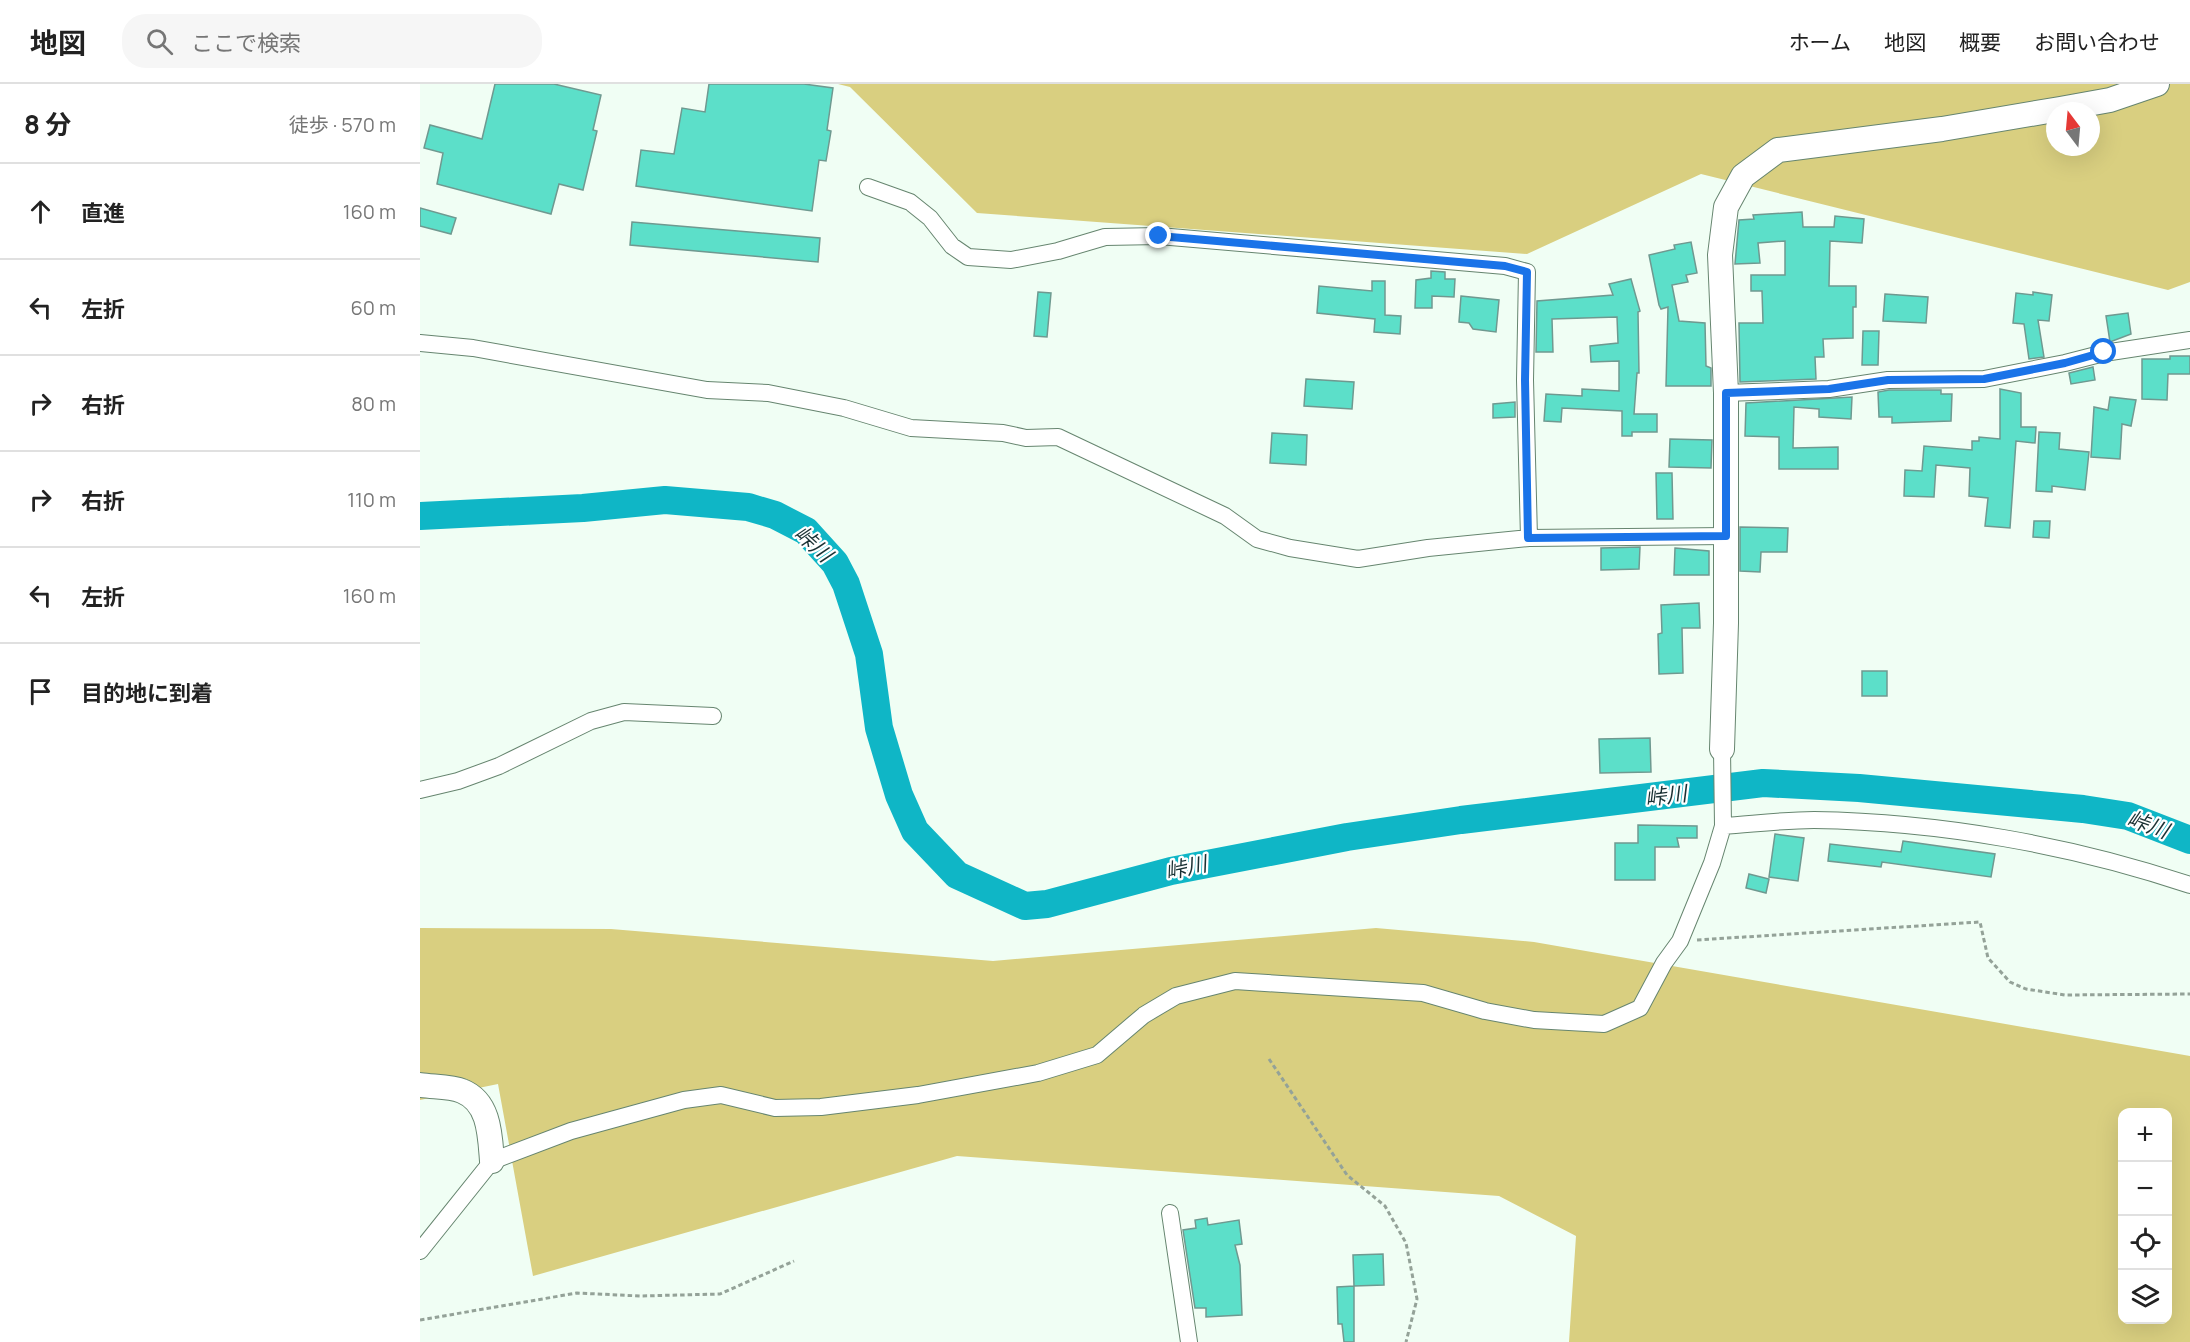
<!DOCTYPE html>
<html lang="ja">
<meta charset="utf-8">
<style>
body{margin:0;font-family:Manrope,"Noto Sans JP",sans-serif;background:#f6f6f6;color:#222}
.controls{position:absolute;right:18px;bottom:18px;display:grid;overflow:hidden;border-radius:12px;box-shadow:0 6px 24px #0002}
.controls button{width:54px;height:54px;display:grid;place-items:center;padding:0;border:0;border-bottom:2px solid #e0e0e0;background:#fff;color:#222;font:30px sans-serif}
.compass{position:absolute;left:1626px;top:18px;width:54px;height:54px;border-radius:50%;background:#fff;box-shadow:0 6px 24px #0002;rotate:344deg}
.stop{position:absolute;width:18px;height:18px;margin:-14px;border:4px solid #1a73e8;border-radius:50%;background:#fff}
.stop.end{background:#1a73e8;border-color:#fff;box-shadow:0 2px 6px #0008}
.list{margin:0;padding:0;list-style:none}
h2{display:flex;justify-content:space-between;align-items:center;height:78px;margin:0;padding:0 24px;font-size:26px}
h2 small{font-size:20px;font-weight:400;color:#767676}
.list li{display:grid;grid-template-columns:39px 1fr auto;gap:18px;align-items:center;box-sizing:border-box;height:96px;padding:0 24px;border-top:2px solid #e0e0e0}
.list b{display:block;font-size:22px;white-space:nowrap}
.list em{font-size:20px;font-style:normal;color:#767676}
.icon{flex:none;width:33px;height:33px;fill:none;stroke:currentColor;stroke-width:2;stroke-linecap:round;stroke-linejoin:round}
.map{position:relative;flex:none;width:1770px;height:1258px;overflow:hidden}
header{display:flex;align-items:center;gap:36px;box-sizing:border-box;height:84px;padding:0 30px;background:#fff;border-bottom:2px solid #e0e0e0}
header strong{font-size:28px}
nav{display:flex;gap:33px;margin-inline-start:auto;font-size:21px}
.search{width:420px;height:54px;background:#f6f6f6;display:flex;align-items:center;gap:15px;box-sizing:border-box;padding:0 21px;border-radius:24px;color:#767676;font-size:22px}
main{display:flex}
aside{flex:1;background:#fff}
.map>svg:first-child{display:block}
.green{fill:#d9cf80;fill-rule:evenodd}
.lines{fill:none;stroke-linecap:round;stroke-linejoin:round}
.river{stroke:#0fb6c6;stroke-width:28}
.building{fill:#5cdfc9;stroke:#6f9990;stroke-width:1.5}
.street-casing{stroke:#66856f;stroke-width:18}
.secondary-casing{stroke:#66856f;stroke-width:26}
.path{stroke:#94a298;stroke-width:3;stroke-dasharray:4.5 3;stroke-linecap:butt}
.street{stroke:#fff;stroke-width:16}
.secondary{stroke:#fff;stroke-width:24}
.route{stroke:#1a73e8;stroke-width:8}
.labels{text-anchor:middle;stroke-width:4.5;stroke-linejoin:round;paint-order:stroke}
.water-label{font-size:21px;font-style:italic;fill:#1a3134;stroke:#fff}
</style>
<header>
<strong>地図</strong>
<div class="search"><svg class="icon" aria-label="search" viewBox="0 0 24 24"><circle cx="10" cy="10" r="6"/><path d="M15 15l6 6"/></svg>ここで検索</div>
<nav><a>ホーム</a><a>地図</a><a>概要</a><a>お問い合わせ</a></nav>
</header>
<main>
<aside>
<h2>8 分<small>徒歩 · 570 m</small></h2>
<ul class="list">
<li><svg class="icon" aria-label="ahead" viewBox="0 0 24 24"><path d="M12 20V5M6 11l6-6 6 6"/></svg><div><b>直進</b></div><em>160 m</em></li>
<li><svg class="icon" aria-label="left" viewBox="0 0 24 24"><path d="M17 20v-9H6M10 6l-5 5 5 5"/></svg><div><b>左折</b></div><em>60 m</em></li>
<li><svg class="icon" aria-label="right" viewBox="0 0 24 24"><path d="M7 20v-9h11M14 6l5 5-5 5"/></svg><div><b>右折</b></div><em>80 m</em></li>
<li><svg class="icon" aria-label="right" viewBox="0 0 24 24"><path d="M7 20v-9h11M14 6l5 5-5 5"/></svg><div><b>右折</b></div><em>110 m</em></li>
<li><svg class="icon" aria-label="left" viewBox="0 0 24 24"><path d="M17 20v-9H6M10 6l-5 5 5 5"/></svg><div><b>左折</b></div><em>160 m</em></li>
<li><svg class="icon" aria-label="arrive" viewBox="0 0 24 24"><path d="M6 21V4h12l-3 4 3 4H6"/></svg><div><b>目的地に到着</b></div></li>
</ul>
</aside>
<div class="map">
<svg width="1770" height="1258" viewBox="0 0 1770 1258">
<rect width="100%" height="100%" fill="#f0fef4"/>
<!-- green -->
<path class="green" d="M418,0H1770V198L1748,206L1281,90L1107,170L557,129L430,3ZM1635,27H1671V63H1635Z
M0,844L191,845L573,877L956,844L1114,858L1770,972V1258H1149L1156,1152L1079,1112L537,1072L113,1192L78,1000L0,1016ZM1702,1028H1748V1236H1702Z"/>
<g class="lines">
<!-- river -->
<path class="river" d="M0,432L163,424L245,416L328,423L355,431L386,447L415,479L426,500L449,570L459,644L479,711L495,747L537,791L605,822L627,820L751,787L927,753L1041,736L1343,699L1439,704L1663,725L1708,732L1770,756"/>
</g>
<!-- building -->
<path class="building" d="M75,0H134L181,11L173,46L177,47L163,106L139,100L131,130L17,100L23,69L4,64L10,41L62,55Z
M289,0H384L413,4L407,46L411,47L406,77L399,76L392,127L216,102L221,66L254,70L262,24L285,28Z
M0,124L36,134L31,150L0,142Z
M1382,128L1383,143H1414L1415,132L1444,135L1442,159L1410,157L1409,202H1436V223H1433V254L1403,255L1404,273H1395L1396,295L1320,298L1319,239H1343L1342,207H1331V191H1365V157L1338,159L1340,179L1315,180L1319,136L1334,135L1333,131Z
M212,138L400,154L398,178L210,161Z
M1271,158L1277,189L1266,191L1268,198L1252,201L1259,237L1285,239L1286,282L1291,284V302H1246L1248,223L1241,225L1239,221L1229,171L1255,165L1254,161Z
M1011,187L1025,188V195H1035L1034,213L1012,212V224H995L996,196L1011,194Z
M1211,195L1220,227L1218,228L1219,289H1217L1214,330H1237V348H1212V352H1202V327L1142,324L1141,338L1124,337L1126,310L1162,312V305L1199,307V277L1171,278L1170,262L1198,259L1197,233L1132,235L1133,268H1116L1117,217L1193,211L1189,200Z
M952,197H965V231L981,232L980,250L954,248L955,235L897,229L899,202L952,207Z
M618,208L631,209L627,253L614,252Z
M1613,208L1632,211L1629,237L1618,236L1624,273L1609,275L1604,240L1593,239L1596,209L1613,211Z
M1465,210L1508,213L1506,239L1463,237Z
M1041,212L1079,216L1076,248L1053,245L1049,239L1039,238Z
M1708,229L1711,250L1690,258L1686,232Z
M1443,247H1459L1458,281H1442Z
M1750,272H1770V290H1748L1747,316L1722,315V275H1750Z
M1673,283L1675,296L1651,300L1649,289Z
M886,295L934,298L932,325L884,322Z
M1580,305L1601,309V343H1616L1615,359L1596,357L1590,444L1565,442L1568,414L1549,412L1550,384L1516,381L1514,413L1484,412L1485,386L1502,387L1504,362L1552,366V357H1559V353L1580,355Z
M1469,306H1521V310H1532L1531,337L1472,339V333H1459L1458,308Z
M1432,313L1431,335L1399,333V325L1374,323L1373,364L1418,363V385H1359V353L1325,352L1326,319Z
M1690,313L1716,316L1711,342L1702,340L1700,375L1671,373L1674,323L1688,326Z
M1095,318V333L1073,334V320Z
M1619,348L1640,349L1639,365L1669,368L1665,406L1632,402V408L1616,407Z
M852,349L887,351L886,381L850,379Z
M1250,355L1292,356L1291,384L1249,383Z
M1236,389H1252L1253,435H1237Z
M1614,437H1630L1629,454L1613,453Z
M1320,443L1368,444L1367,468H1341L1340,488L1320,487Z
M1220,463L1219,485L1181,486V464Z
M1255,464L1289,467V491H1254Z
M1279,519L1280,544H1262L1263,589L1239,590L1238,550L1242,549L1241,521Z
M1442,587H1467V612H1442Z
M1230,654L1231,688L1180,689L1179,655Z
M1218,741L1277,742V754H1257L1259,763H1235V796H1195V759H1218Z
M1355,750L1384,754L1378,797L1349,793Z
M1483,757L1575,770L1571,793L1462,778L1461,783L1408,777L1410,760L1481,768Z
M1329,790L1349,795L1346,809L1326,804Z
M787,1134L788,1141L819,1136L822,1160L815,1161L820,1181L822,1231L786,1233V1224H775L763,1146L776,1144L775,1136Z
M963,1170L964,1201L934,1202L933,1171Z
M934,1202V1258H924L922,1240H918L917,1203Z"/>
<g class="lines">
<defs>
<path id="street" d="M448,103L490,118L510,134L532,162L548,173L591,176L638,167L685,153L739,152L1085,182L1107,188L1105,296L1109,454
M0,259L53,264L287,306L348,309L424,324L491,344L583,349L606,354L638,353L805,432L837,455L870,464L938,475L1008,464L1109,454L1306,452
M1306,309L1409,305L1468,296L1564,295L1645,279L1684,269L1770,256
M0,706L38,697L79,682L171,637L204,628L293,632
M1303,742C1333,740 1364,736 1394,736C1520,738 1651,761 1770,801
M750,1129L769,1258
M0,1167L72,1077L151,1047L264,1016L301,1011L355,1024L401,1023L498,1011L618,989L677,971L724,931L756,912L815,897L1003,909L1065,927L1114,936L1184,940L1220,924L1244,879L1260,857L1292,779L1303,742L1302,665"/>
<path id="secondary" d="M1302,665L1306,539V309L1300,171L1306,123L1323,92L1358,66L1522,45L1640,25L1690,16L1737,0
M0,1001C13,1003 31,1002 42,1007C70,1018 70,1052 72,1077"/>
</defs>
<!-- street casing -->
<use href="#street" class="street-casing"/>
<!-- secondary casing -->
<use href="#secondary" class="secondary-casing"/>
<!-- path -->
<path class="path" d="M1277,856L1560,838L1568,874L1590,898L1606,905L1645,911L1770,910
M849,975L927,1091L965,1122L986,1159L997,1215L986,1258
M0,1236L157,1209L220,1212L300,1210L374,1177"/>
<!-- street -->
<use href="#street" class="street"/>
<!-- secondary -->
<use href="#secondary" class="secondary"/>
</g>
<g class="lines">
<!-- route -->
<path class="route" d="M739,152L1085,182L1107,188L1105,296L1108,454L1306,452V309L1409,305L1468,296L1564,295L1645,279L1684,268"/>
</g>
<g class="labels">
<!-- water labels -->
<g class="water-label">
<text transform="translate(393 460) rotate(42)" y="7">峠川</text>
<text transform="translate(1246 712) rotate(-7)" y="7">峠川</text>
<text transform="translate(1728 741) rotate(20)" y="7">峠川</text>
<text transform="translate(766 784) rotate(-12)" y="7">峠川</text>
</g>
</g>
</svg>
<div class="controls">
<button>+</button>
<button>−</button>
<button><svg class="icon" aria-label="locate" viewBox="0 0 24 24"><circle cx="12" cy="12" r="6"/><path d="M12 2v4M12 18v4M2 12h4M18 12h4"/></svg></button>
<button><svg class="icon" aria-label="layers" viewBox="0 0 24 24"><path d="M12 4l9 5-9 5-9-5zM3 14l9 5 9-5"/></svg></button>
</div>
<svg class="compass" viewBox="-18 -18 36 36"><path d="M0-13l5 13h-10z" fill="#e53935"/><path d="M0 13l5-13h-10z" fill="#767676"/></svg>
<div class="stop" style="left:1684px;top:268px"></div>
<div class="stop end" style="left:739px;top:152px"></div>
</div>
</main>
